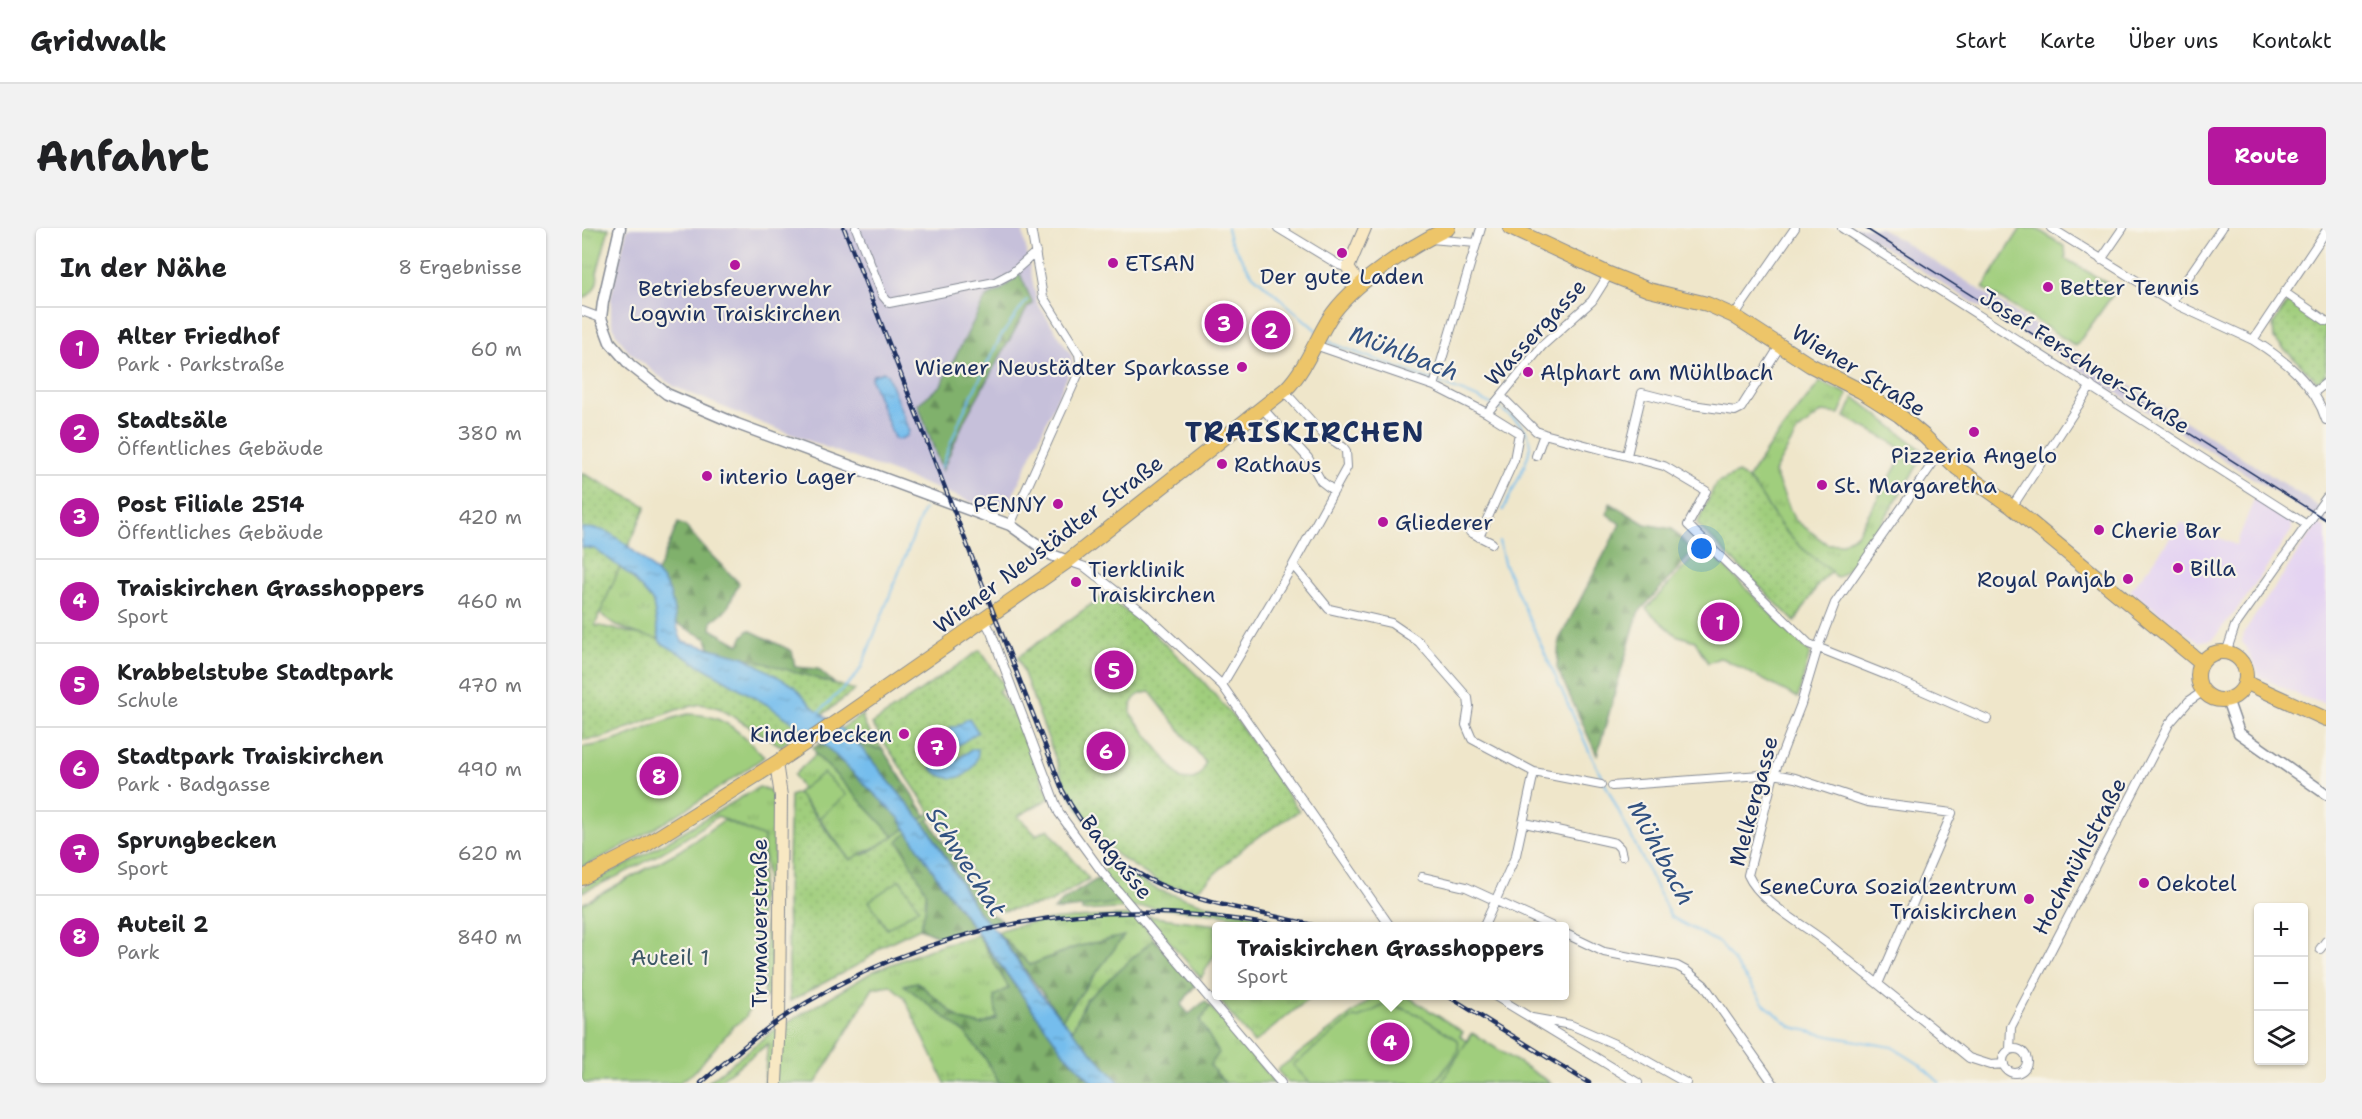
<!DOCTYPE html>
<html lang="de">
<meta charset="utf-8">
<style>
body{margin:0;font-family:"Shantell Sans",sans-serif;background:#f2f2f2;color:#202124}
.controls{position:absolute;right:18px;bottom:18px;display:grid;overflow:hidden;border-radius:6px;box-shadow:0 2px 4px #0004}
.controls button{width:54px;height:54px;display:grid;place-items:center;padding:0;border:0;border-bottom:2px solid #e0e0e0;background:#fff;color:#202124;font:30px sans-serif}
.you{position:absolute;left:1120px;top:321px;width:21px;height:21px;margin:-15px;border:4px solid #fff;border-radius:50%;background:#1a73e8;box-shadow:0 0 0 9px #1a73e833}
.badge{display:grid;place-items:center;width:39px;height:39px;border-radius:50%;background:#b5179e;color:#fff;font-size:20px;font-weight:700}
.pin{position:absolute;translate:-50% -50%;border:3px solid #fff;box-shadow:0 2px 6px #0006}
.popup{position:absolute;left:630px;top:694px;width:357px;height:78px;box-sizing:border-box;display:grid;place-content:center;border-radius:6px;background:#fff;filter:drop-shadow(0 2px 4px #0005);font-size:20px;white-space:nowrap;color:#757577}
.popup b{font-size:22px;color:#202124}
.popup::after{content:'';position:absolute;left:50%;top:100%;margin-left:-12px;border:12px solid transparent;border-top-color:#fff}
.list{margin:0;padding:0;list-style:none}
h2{display:flex;justify-content:space-between;align-items:center;height:78px;margin:0;padding:0 24px;font-size:26px}
h2 small{font-size:20px;font-weight:400;color:#757577}
.list li{display:grid;grid-template-columns:39px 1fr auto;gap:18px;align-items:center;box-sizing:border-box;height:84px;padding:0 24px;border-top:2px solid #e0e0e0}
.list b{display:block;font-size:22px;white-space:nowrap}
.list p{margin:0;font-size:20px;white-space:nowrap;color:#757577}
.list em{font-size:20px;font-style:normal;color:#757577}
.icon{flex:none;width:33px;height:33px;fill:none;stroke:currentColor;stroke-width:2;stroke-linecap:round;stroke-linejoin:round}
.map{position:relative;flex:none;width:1744px;height:855px;overflow:hidden;border-radius:6px}
header{display:flex;align-items:center;gap:36px;box-sizing:border-box;height:84px;padding:0 30px;background:#fff;border-bottom:2px solid #e0e0e0}
header strong{font-size:28px}
nav{display:flex;gap:33px;margin-inline-start:auto;font-size:21px}
.intro{display:flex;align-items:center;justify-content:space-between;box-sizing:border-box;height:144px;padding:0 36px}
h1{margin:0;font-size:42px}
.button{padding:15px 27px;border-radius:6px;background:#b5179e;color:#fff;font-size:21px;font-weight:700}
main{display:flex;gap:36px;padding:0 36px}
aside{flex:1;background:#fff;border-radius:6px;box-shadow:0 2px 4px #0004}
.map>svg:first-child{display:block}
.built{fill:#e4d3f2}
.industrial{fill:#c6c0da}
.grass{fill:url(#grass-tufts);stroke:#5e7e6e;stroke-width:1.5}
.forest{fill:url(#forest-firs);stroke:#4e7065;stroke-width:1.5}
.park{fill:url(#park-dots);stroke:#5e7e6e;stroke-width:1.5;fill-rule:evenodd}
.garden{fill:#a0ce7d;stroke:#5e7e6e;stroke-width:1.5}
.water{fill:url(#water-ripples);stroke:#4876a6;stroke-width:1.5}
.lines{fill:none;stroke-linecap:round;stroke-linejoin:round}
.stream{stroke:#75bded;stroke-width:2}
.minor-casing{stroke:#858a94;stroke-width:10}
.tertiary-casing{stroke:#858a94;stroke-width:13}
.secondary-casing{stroke:#858a94;stroke-width:14}
.primary-casing{stroke:#858a94;stroke-width:16}
.minor{stroke:#fff;stroke-width:8}
.tertiary{stroke:#fff;stroke-width:10}
.secondary{stroke:#f8e8c3;stroke-width:12}
.primary{stroke:#edc569;stroke-width:14}
.tram{stroke:#1b2f5e;stroke-width:1.5}
.rail-casing{stroke:#1b2f5e;stroke-width:4.5}
.rail{stroke:#f7f3e8;stroke-width:2;stroke-dasharray:7;stroke-linecap:butt}
.poi-dot{fill:#b5179e;stroke:#f7f3e8;stroke-width:2}
.labels{text-anchor:middle;stroke-width:4.5;stroke-linejoin:round;paint-order:stroke}
.poi-label{font-size:22px;fill:#1b2f5e;stroke:#f7f3e8;text-anchor:start}
.street-label{font-size:22px;fill:#1b2f5e;stroke:#f7f3e8}
.park-label{font-size:22px;fill:#3c5766;stroke:#f7f3e8}
.water-label{font-size:24px;font-style:italic;fill:#325282;stroke:#f7f3e8}
.district-label{font-size:28px;font-weight:bold;letter-spacing:1.5px;fill:#1b2f5e;stroke:#f7f3e8}
</style>
<header>
<strong>Gridwalk</strong>
<nav><a>Start</a><a>Karte</a><a>Über uns</a><a>Kontakt</a></nav>
</header>
<div class="intro"><h1>Anfahrt</h1><a class="button">Route</a></div>
<main>
<aside>
<h2>In der Nähe<small>8 Ergebnisse</small></h2>
<ul class="list">
<li><span class="badge">1</span><div><b>Alter Friedhof</b><p>Park · Parkstraße</p></div><em>60 m</em></li>
<li><span class="badge">2</span><div><b>Stadtsäle</b><p>Öffentliches Gebäude</p></div><em>380 m</em></li>
<li><span class="badge">3</span><div><b>Post Filiale 2514</b><p>Öffentliches Gebäude</p></div><em>420 m</em></li>
<li><span class="badge">4</span><div><b>Traiskirchen Grasshoppers</b><p>Sport</p></div><em>460 m</em></li>
<li><span class="badge">5</span><div><b>Krabbelstube Stadtpark</b><p>Schule</p></div><em>470 m</em></li>
<li><span class="badge">6</span><div><b>Stadtpark Traiskirchen</b><p>Park · Badgasse</p></div><em>490 m</em></li>
<li><span class="badge">7</span><div><b>Sprungbecken</b><p>Sport</p></div><em>620 m</em></li>
<li><span class="badge">8</span><div><b>Auteil 2</b><p>Park</p></div><em>840 m</em></li>
</ul>
</aside>
<div class="map">
<svg width="1744" height="855" viewBox="0 0 1744 855">
<defs>
<pattern id="grass-tufts" width="24" height="20" patternUnits="userSpaceOnUse" patternTransform="scale(1.5)"><rect width="24" height="20" fill="#a0ce7d"/><path d="M3 7l-1-3M5 7V3M7 7l1-3M15 17l-1-3M17 17v-4M19 17l1-3" fill="none" stroke="#89b16e"/></pattern>
<pattern id="forest-firs" width="22" height="20" patternUnits="userSpaceOnUse" patternTransform="scale(1.5)"><rect width="22" height="20" fill="#80b16c"/><path d="M5 1l3.5 6h-7zM16 11l3.5 6h-7z" fill="#68905c"/></pattern>
<pattern id="park-dots" width="8" height="8" patternUnits="userSpaceOnUse" patternTransform="scale(1.5)"><rect width="8" height="8" fill="#a0ce7d"/><path d="M2 2h.1M6 6h.1" fill="none" stroke="#89b16e" stroke-width="1.8" stroke-linecap="round"/></pattern>
<pattern id="water-ripples" width="26" height="14" patternUnits="userSpaceOnUse" patternTransform="scale(1.5)"><rect width="26" height="14" fill="#75bded"/><path d="M2 4q2-2 4 0t4 0M15 11q2-2 4 0t4 0" fill="none" stroke="#5f9ac3"/></pattern>
</defs>
<rect width="100%" height="100%" fill="#f7f3e8"/>
<filter id="ink" filterUnits="userSpaceOnUse"><feTurbulence type="fractalNoise" baseFrequency=".0167" numOctaves="2"/><feDisplacementMap in="SourceGraphic" scale="12" xChannelSelector="R" yChannelSelector="G"/><feConvolveMatrix kernelMatrix="1 2 1 2 8 2 1 2 1" color-interpolation-filters="sRGB"/></filter>
<filter id="wash" filterUnits="userSpaceOnUse"><feTurbulence type="fractalNoise" baseFrequency=".008" numOctaves="4" result="noise"/><feDisplacementMap in="SourceGraphic" scale="24" xChannelSelector="R" yChannelSelector="G"/><feGaussianBlur stdDeviation="1.35" result="paint"/><feColorMatrix in="noise" values="0 0 0 0 0 0 0 0 0 0 0 0 0 0 0 0 0 1.4 0 .05"/><feComposite in="paint" operator="in"/></filter>
<g filter="url(#wash)">
<rect width="100%" height="100%" fill="#efe6ca"/>
<!-- built -->
<path class="built" d="M1673,269L1709,293L1710,302L1663,371L1631,411L1616,414L1548,362L1569,337L1599,294L1654,317Z
M1736,295L1744,300V476L1721,469L1679,449L1660,413L1662,404Z"/>
<!-- industrial -->
<path class="industrial" d="M45,0H440L455,75L490,128V138L426,278L411,282L182,196L93,159L78,149L46,123L33,104L29,91V68Z
M1272,0H1299L1384,53L1744,283V296Z"/>
<!-- grass -->
<path class="grass" d="M0,0H27L15,45C18,54 11,65 3,70H0Z
M1238,154L1266,166L1257,186L1240,184L1215,204L1192,244L1212,291L1245,316H1259L1275,306L1322,225L1313,216L1263,189L1272,169L1340,222L1339,232L1275,335L1255,350L1216,318L1199,298L1166,250L1191,213Z
M0,319L13,321L48,347L71,374L78,414L35,398L13,382Z
M280,487L283,498L301,522L282,518L259,501Z
M234,526L313,609L268,632L237,590L215,565L220,561L212,547Z
M177,559L187,562L193,569L191,766L182,770L185,652L181,609L136,588C93,619 49,644 0,664V659L55,631Z
M527,635L576,662L621,676L689,690L687,694L631,685L565,679L500,683V679L538,675L520,648Z
M555,687L572,711L504,772L490,803L480,791L541,709L494,719L448,737L415,704C448,689 517,689 555,687Z
M565,688L643,698H634V724L619,750Z
M396,707L427,760L415,790L399,797L379,792L335,754L322,757L383,805L403,830L417,855H363L322,769L308,757L291,760L234,855H182L186,816L134,855H125L191,803L292,743L361,716Z
M634,768H730L672,815Z
M793,768H825L881,804L878,808L884,813L889,806L964,855H706L695,842Z
M628,778L693,855H643L628,837L618,793Z"/>
<!-- forest -->
<path class="forest" d="M438,46L451,76L446,79L383,191L360,243L336,176L359,157L404,69L418,63Z
M1028,275L1063,296L1090,301L1111,324L1056,385L1015,527L975,440L977,412L1038,296L1025,286Z
M96,295L103,298L125,323L157,355L145,381L130,393L129,401L157,417L161,408L167,402L210,423L213,439L236,441L253,456L128,420L125,411L94,395L87,362L74,347Z
M271,510L282,518L301,522L408,686L420,692L407,696L396,683L348,603Z
M241,515L317,590L357,652L390,699L358,709L338,700L343,682L315,612L234,526L231,519Z
M520,648L538,675L472,682L480,673Z
M415,704L448,737L494,719L542,708L480,791Z
M396,707L482,825L511,855H417L403,830L383,805L322,757L335,754L379,792L399,797L415,791L412,768L427,760Z
M572,711L613,757L599,777L607,786L623,773L628,778L618,793L637,825L628,837L643,855H538L490,803L504,772Z"/>
<!-- park -->
<path class="park" d="M1707,73L1744,98V147L1735,153L1692,111L1691,96Z
M0,245L64,278L13,397L162,429L273,462L199,518L137,480L118,476L94,482L20,510L0,512Z
M1156,245C1176,255 1186,282 1200,299C1214,317 1231,329 1249,343L1236,357L1213,394L1115,296L1134,255Z
M521,368L557,391L620,452L656,494L717,583L668,614L616,661L582,658L535,627L506,596L485,562L436,429ZM568,464L623,534C621,548 613,554 599,551L549,486C548,472 554,465 568,464Z
M398,422L423,458L416,463L434,488L468,570L436,588L454,607L466,601L507,651L467,675L420,683L409,679L380,628L351,588L316,612L344,664L343,682L338,700L300,718L283,733L208,773L205,672L208,568L215,565L268,632L280,625L282,627L349,585L290,496Z"/>
<!-- garden -->
<path class="garden" d="M1439,0H1454L1483,19L1484,31L1535,61L1494,118L1401,60Z
M1122,318L1228,425L1216,470L1142,431L1137,430L1126,435L1113,413L1094,407L1064,381Z
M106,486C144,486 158,505 182,529C124,570 64,609 0,639V519C37,517 70,494 106,486Z
M241,545L264,567L237,590L215,565Z
M142,592L182,609L174,768L163,790L152,798L111,845L96,855H0V676L97,623Z
M318,652L337,680L305,701L287,673Z
M806,775L835,786L876,812C880,827 860,844 851,855H728L711,837L772,789L777,790Z
M890,805L969,855H859Z"/>
<!-- water -->
<path class="water" d="M302,144L305,146L327,203L325,208L316,212L312,210L289,151L291,147Z
M0,300C6,301 13,300 19,302C36,306 80,346 87,363C93,379 92,397 100,413L162,429L212,458L231,479L271,510L348,603L395,683L415,704L456,763L490,803L538,855H511L482,825L357,652L317,590L241,515L184,476L78,414L71,374L48,347L13,321L0,319Z
M387,490L396,504L369,522L360,509L369,503L368,499H374Z
M391,521H396C396,548 368,560 349,540L357,535H363L366,530L371,529L374,532Z"/>
<g class="lines">
<!-- stream -->
<path class="stream" d="M645,0L648,12L669,45L734,102
M743,109L751,116L852,153
M857,155C881,164 950,186 948,218C947,234 928,267 921,282
M359,240L379,189L419,108L445,72
M917,313L922,335L1008,525L1089,689L1139,716L1182,776L1210,799L1247,808L1310,819L1337,836L1358,855
M236,485L273,449L279,440L342,281"/>
</g>
</g>
<g filter="url(#ink)">
<g class="lines">
<defs>
<path id="minor" d="M274,0L301,68L307,75L413,54L430,45L454,24
M696,0L757,37L766,40
M1260,0L1725,297
M1469,0L1589,74L1671,112
M1744,3L1671,112C1702,131 1733,156 1744,192
M849,11L894,15
M1519,32L1541,0
M1702,64L1744,93
M1589,74L1640,0
M0,83L19,90
M1152,88L1213,0
M733,117L852,158L905,185L937,205L932,232L897,309
M852,158L899,0
M1731,165L1744,155
M920,169L954,203L962,206L954,228
M681,181L726,230L739,253L752,263
M905,185L960,118L1010,73L1027,46
M962,206L1082,238L1124,263L1106,297L1227,416L1307,448L1405,491
M1358,225L1253,375L1236,419L1219,476L1192,546L1166,647C1177,673 1222,697 1245,715C1292,753 1340,791 1387,830L1409,837L1422,836
M1045,227L1060,165L1103,176L1153,183L1159,180L1198,118
M1430,279L1509,158
M428,297L499,140L497,126L461,69L449,0
M888,304L910,315
M486,333L503,339L562,385L640,457L808,698
M711,337L747,381L809,395L837,414L886,470L887,478L884,497L890,511L952,544L934,627L902,698
M402,391L409,404L477,585L520,644L699,855
M1644,425L1653,398L1744,270
M640,457L711,337L765,239L764,223L761,219L741,206L702,163
M952,544L1019,557
M1030,558L1192,546L1213,550L1285,574L1370,585L1296,756
M943,595L1033,615L1038,620L1040,628
M840,649L884,659L969,698
M982,705L1022,724L1095,738L1106,744L1122,757L1191,855
M1738,721L1744,713
M913,768L1056,855
M950,790L989,797L1044,821L1104,855
M1421 833a12 12 0 1 1 24 0a12 12 0 1 1-24 0Z
M1428,822L1429,799L1587,496L1607,473L1622,463"/>
<path id="tertiary" d="M38,0L21,74L19,90L28,114L48,137L85,166L155,196L428,297L470,327L486,333
M1645,471L1657,505L1744,566"/>
<path id="secondary" d="M778,57L766,40L783,0
M194,535L199,568L197,792L194,855"/>
<path id="primary" d="M928,0L1027,46L1067,62L1125,76L1152,88L1228,137L1279,163L1317,187L1342,208L1375,240L1430,279L1619,435
M1616 448a24 24 0 1 1 48 0a24 24 0 1 1-48 0Z
M1663,454L1744,491
M0,650L62,618L194,535L263,488L486,333L704,161C723,142 733,114 747,91C770,55 828,19 866,0"/>
</defs>
<!-- minor casing -->
<use href="#minor" class="minor-casing"/>
<!-- tertiary casing -->
<use href="#tertiary" class="tertiary-casing"/>
<!-- secondary casing -->
<use href="#secondary" class="secondary-casing"/>
<!-- primary casing -->
<use href="#primary" class="primary-casing"/>
<!-- minor -->
<use href="#minor" class="minor"/>
<!-- tertiary -->
<use href="#tertiary" class="tertiary"/>
<!-- secondary -->
<use href="#secondary" class="secondary"/>
<!-- primary -->
<use href="#primary" class="primary"/>
<!-- tram -->
<path class="tram" d="M1283,0L1744,292"/>
<defs>
<path id="rail" d="M262,0L480,561C538,673 626,670 734,698
M866,768L1007,855
M119,855C144,834 169,811 197,792C347,692 519,665 694,698"/>
</defs>
<!-- rail casing -->
<use href="#rail" class="rail-casing"/>
<!-- rail -->
<use href="#rail" class="rail"/>
</g>
</g>
<!-- markers -->
<g class="poi-dot">
<circle cx="760" cy="25" r="6"/>
<circle cx="531" cy="35" r="6"/>
<circle cx="153" cy="37" r="6"/>
<circle cx="1466" cy="59" r="6"/>
<circle cx="660" cy="139" r="6"/>
<circle cx="946" cy="144" r="6"/>
<circle cx="1392" cy="204" r="6"/>
<circle cx="640" cy="236" r="6"/>
<circle cx="125" cy="248" r="6"/>
<circle cx="1240" cy="257" r="6"/>
<circle cx="476" cy="276" r="6"/>
<circle cx="801" cy="294" r="6"/>
<circle cx="1517" cy="302" r="6"/>
<circle cx="1596" cy="340" r="6"/>
<circle cx="1546" cy="351" r="6"/>
<circle cx="494" cy="354" r="6"/>
<circle cx="322" cy="506" r="6"/>
<circle cx="1562" cy="655" r="6"/>
<circle cx="1447" cy="671" r="6"/>
</g>
<g class="labels">
<!-- poi labels -->
<g class="poi-label">
<text x="543" y="43">ETSAN</text>
<text x="760" y="56" text-anchor="middle">Der gute Laden</text>
<text x="1478" y="67">Better Tennis</text>
<text x="153" y="68" text-anchor="middle">Betriebsfeuerwehr<tspan x="153" dy="25">Logwin Traiskirchen</tspan></text>
<text x="648" y="147" text-anchor="end">Wiener Neustädter Sparkasse</text>
<text x="958" y="152">Alphart am Mühlbach</text>
<text x="1392" y="235" text-anchor="middle">Pizzeria Angelo</text>
<text x="652" y="244">Rathaus</text>
<text x="137" y="256">interio Lager</text>
<text x="1252" y="265">St. Margaretha</text>
<text x="464" y="284" text-anchor="end">PENNY</text>
<text x="813" y="302">Gliederer</text>
<text x="1529" y="310">Cherie Bar</text>
<text x="1608" y="348">Billa</text>
<text x="506" y="349">Tierklinik<tspan x="506" dy="25">Traiskirchen</tspan></text>
<text x="1534" y="359" text-anchor="end">Royal Panjab</text>
<text x="310" y="514" text-anchor="end">Kinderbecken</text>
<text x="1574" y="663">Oekotel</text>
<text x="1435" y="666" text-anchor="end">SeneCura Sozialzentrum<tspan x="1435" dy="25">Traiskirchen</tspan></text>
</g>
<!-- street labels -->
<g class="street-label">
<text transform="translate(953 104) rotate(-47)" y="8">Wassergasse</text>
<text transform="translate(1503 133) rotate(33)" y="8">Josef Ferschner-Straße</text>
<text transform="translate(1277 142) rotate(32)" y="8">Wiener Straße</text>
<text transform="translate(466 316) rotate(-37)" y="8">Wiener Neustädter Straße</text>
<text transform="translate(1171 573) rotate(-75)" y="8">Melkergasse</text>
<text transform="translate(1497 628) rotate(-62)" y="8">Hochmühlstraße</text>
<text transform="translate(535 629) rotate(51)" y="8">Badgasse</text>
<text transform="translate(177 695) rotate(-90)" y="8">Trumauerstraße</text>
</g>
<!-- park labels -->
<g class="park-label">
<text x="88" y="737">Auteil 1</text>
</g>
<!-- water labels -->
<g class="water-label">
<text transform="translate(822 125) rotate(21)" y="8">Mühlbach</text>
<text transform="translate(1079 625) rotate(62)" y="8">Mühlbach</text>
<text transform="translate(384 634) rotate(57)" y="8">Schwechat</text>
</g>
<!-- district labels -->
<g class="district-label">
<text x="723" y="214">TRAISKIRCHEN</text>
</g>
</g>
</svg>
<div class="controls">
<button>+</button>
<button>−</button>
<button><svg class="icon" aria-label="layers" viewBox="0 0 24 24"><path d="M12 4l9 5-9 5-9-5zM3 14l9 5 9-5"/></svg></button>
</div>
<div class="you"></div>
<div class="pin badge" style="left:1138px;top:394px">1</div>
<div class="pin badge" style="left:689px;top:102px">2</div>
<div class="pin badge" style="left:642px;top:95px">3</div>
<div class="pin badge" style="left:808px;top:814px">4</div>
<div class="popup"><b>Traiskirchen Grasshoppers</b>Sport</div>
<div class="pin badge" style="left:532px;top:442px">5</div>
<div class="pin badge" style="left:524px;top:523px">6</div>
<div class="pin badge" style="left:355px;top:519px">7</div>
<div class="pin badge" style="left:77px;top:548px">8</div>
</div>
</main>
